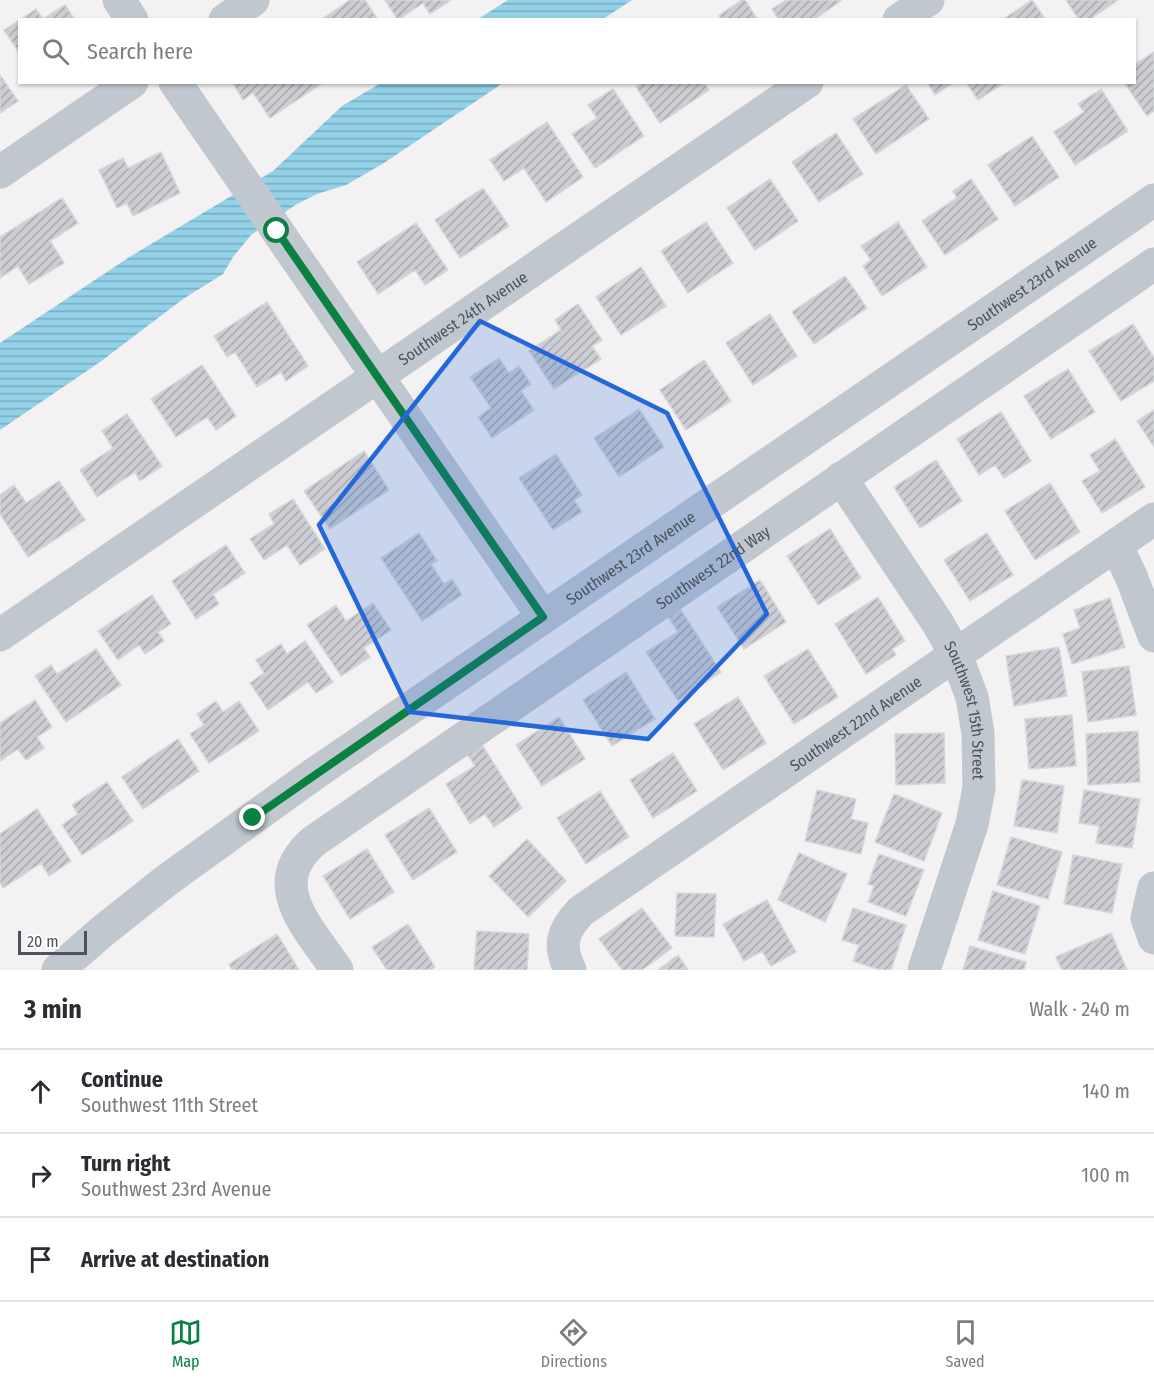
<!DOCTYPE html>
<meta charset="utf-8">
<style>
body{margin:0;font-family:"Fira Sans Condensed",sans-serif;background:#f2f2f3;color:#2b2b33}
.scale{position:absolute;left:18px;bottom:15px;width:69px;box-sizing:border-box;padding-left:6px;border:3px solid #4a535e;border-top:0;font-size:16px;line-height:21px;white-space:nowrap;color:#4a535e;-webkit-text-stroke:4px #fff;paint-order:stroke}
.stop{position:absolute;width:18px;height:18px;margin:-14px;border:4px solid #0b8043;border-radius:50%;background:#fff}
.stop.end{background:#0b8043;border-color:#fff;box-shadow:0 2px 6px #0008}
.list{margin:0;padding:0;list-style:none}
h2{display:flex;justify-content:space-between;align-items:center;height:78px;margin:0;padding:0 24px;font-size:26px}
h2 small{font-size:20px;font-weight:400;color:#7c7c81}
.list li{display:grid;grid-template-columns:39px 1fr auto;gap:18px;align-items:center;box-sizing:border-box;height:84px;padding:0 24px;border-top:2px solid #e1e1e2}
.list b{display:block;font-size:22px;white-space:nowrap}
.list p{margin:0;font-size:20px;white-space:nowrap;color:#7c7c81}
.list em{font-size:20px;font-style:normal;color:#7c7c81}
.icon{flex:none;width:33px;height:33px;fill:none;stroke:currentColor;stroke-width:2;stroke-linecap:round;stroke-linejoin:round}
.map{position:relative;flex:none;width:1154px;height:970px;overflow:hidden}
.search{position:absolute;background:#fff;box-shadow:0 2px 4px #0004;left:18px;right:18px;top:18px;height:66px;display:flex;align-items:center;gap:15px;box-sizing:border-box;padding:0 21px;border-radius:0px;color:#7c7c81;font-size:22px}
.sheet{height:330px;background:#fff}
nav{display:flex;justify-content:space-around;align-items:center;box-sizing:border-box;height:84px;border-top:2px solid #e1e1e2;background:#fff;font-size:16px;color:#7c7c81}
nav a{display:grid;justify-items:center;gap:3px}
nav .on{color:#0b8043}
.map>svg:first-child{display:block}
.water{fill:url(#water-rules)}
.building{fill:url(#building-hatch);stroke:#d5d7dc;stroke-width:1.5}
.lines{fill:none;stroke-linecap:round;stroke-linejoin:round}
.minor{stroke:#c0c7cf;stroke-width:33}
.route{stroke:#0b8043;stroke-width:8}
.marked{fill:#2368db;fill-opacity:0.2;stroke:#2368db;stroke-width:4.5;stroke-linejoin:round}
.labels{text-anchor:middle;stroke-width:5;stroke-linejoin:round;paint-order:stroke}
.street-label{font-size:16px;fill:#4a535e;stroke:#fff}
</style>
<div class="map">
<svg width="1154" height="970" viewBox="0 0 1154 970">
<defs>
<pattern id="water-rules" width="6" height="5" patternUnits="userSpaceOnUse" patternTransform="scale(1.5)"><rect width="6" height="5" fill="#92d1e8"/><path d="M0 2.5h6" fill="none" stroke="#79acbf"/></pattern>
<pattern id="building-hatch" width="6" height="6" patternUnits="userSpaceOnUse" patternTransform="scale(1.5)"><rect width="6" height="6" fill="#cbcdd3"/><path d="M-1 1l2-2M0 6l6-6M5 7l2-2" fill="none" stroke="#a7a9ae"/></pattern>
</defs>
<rect width="100%" height="100%" fill="#f3f1f1"/>
<!-- water -->
<path class="water" d="M508,0H632L603,19H478Z
M381,83H503L384,163L346,185L317,194L297,204L251,235L233,257L223,274L183,299L100,362L0,430V343L131,256L273,171L342,106Z"/>
<!-- building -->
<path class="building" d="M350,0H365L378,20H321Z
M385,0H451L430,14L423,3L398,20Z
M742,0H745L758,20H722L719,15Z
M786,0H840L841,1L813,20H779L772,9Z
M1032,0L1046,20H1002Z
M1066,0H1118L1089,20H1079Z
M65,5L75,20H20L36,9L43,19Z
M20,20V54L4,30Z
M1154,52V111L1147,116L1124,82H1134V65Z
M0,75L18,101L0,113Z
M232,82H324L270,118L253,93L243,100Z
M643,82H704L709,90L660,123L636,87Z
M927,82H954L935,95Z
M966,82H999L1001,85L978,100Z
M906,85L929,119L876,154L853,119Z
M613,89L644,136L595,168L572,134L597,118L588,105Z
M1101,89L1128,131L1075,165L1054,132L1084,112L1078,104Z
M547,122L583,177L546,202L524,168L504,181L490,160Z
M836,133L863,174L819,202L792,162Z
M1032,136L1059,177L1015,206L988,165Z
M161,152L180,193L133,216L127,203L117,208L99,170L123,158L128,168Z
M770,179L798,221L755,250L727,208Z
M971,179L998,219L945,255L922,221L957,198L953,191Z
M483,188L509,226L460,258L435,220Z
M62,198L78,223L50,241L64,263L29,284L18,266L0,278V237Z
M706,222L733,263L688,293L661,251Z
M898,222L927,267L882,296L863,266L871,260L861,246Z
M416,223L448,270L425,285L415,270L378,294L357,262Z
M641,267L666,306L621,335L596,297Z
M845,276L867,308L814,344L792,312Z
M267,302L308,366L286,381L281,372L257,387L235,352L227,357L214,336Z
M578,304L602,340L592,346L601,359L554,389L529,351L561,330L555,320Z
M770,314L797,356L753,385L726,343Z
M1133,324L1154,358V381L1121,401L1089,351Z
M499,358L509,373L519,366L531,384L521,391L534,410L492,438L478,417L491,408L470,377Z
M704,360L731,401L686,430L660,390Z
M202,365L236,416L216,430L207,417L176,437L151,399Z
M1068,369L1095,412L1051,439L1024,396Z
M639,409L664,447L619,477L594,438Z
M1154,410V447L1137,421Z
M1001,412L1031,461L1004,478L995,465L979,475L957,439Z
M127,414L162,466L140,481L135,472L97,497L80,470L113,448L102,431Z
M1115,439L1145,487L1102,513L1082,481L1100,471L1090,455Z
M364,451L389,490L330,529L304,491Z
M556,454L582,495L574,500L582,512L553,530L519,478Z
M936,460L962,501L920,528L894,487Z
M59,481L85,520L28,557L0,514V495L14,485L26,503Z
M1050,483L1080,532L1035,560L1005,511Z
M293,499L325,549L300,565L287,545L264,560L250,539L274,524L269,514Z
M830,529L861,578L818,605L787,556Z
M419,533L437,561L431,564L444,584L452,579L462,595L422,621L381,558Z
M987,533L1013,575L970,601L944,560Z
M226,545L245,573L213,594L219,604L196,619L172,581Z
M760,580L786,622L744,649L717,607Z
M152,595L171,624L158,632L164,641L145,654L139,645L118,660L98,631Z
M878,597L905,641L892,649L896,655L866,674L835,624Z
M1110,598L1125,647L1072,664L1063,634L1080,628L1074,610Z
M373,603L391,630L364,648L370,657L341,676L307,625L336,605L346,621Z
M679,607L721,672L678,701L646,652L678,632L667,615Z
M305,641L333,682L316,693L308,682L268,710L250,683L264,673L256,660L281,644L287,654Z
M1059,647L1067,696L1014,706L1006,656Z
M96,649L121,685L66,722L35,676L51,665L57,674Z
M808,649L838,697L794,724L764,676Z
M1129,666L1136,715L1088,722L1082,672Z
M626,672L655,719L612,746L583,700Z
M738,697L766,743L723,770L694,724Z
M35,700L52,727L37,737L44,748L26,760L18,749L0,761V723Z
M216,701L223,712L239,701L259,731L209,763L190,734L204,725L197,714Z
M1072,715L1076,766L1029,769L1025,719Z
M559,717L585,759L542,786L516,745Z
M1138,731L1140,782L1088,785L1086,734Z
M944,733L945,783L896,785L895,734Z
M178,739L199,771L143,809L122,777Z
M479,740L522,808L494,827L485,814L470,824L446,784L475,766L464,749Z
M673,753L697,791L653,818L630,780Z
M1022,780L1064,786L1057,833L1014,826Z
M107,782L133,821L82,855L62,825L78,814L72,805Z
M817,790L856,799L851,819L868,823L861,854L805,841Z
M1084,790L1140,799L1132,848L1096,843L1099,826L1079,823Z
M600,791L629,837L586,864L557,818Z
M894,794L942,813L924,861L875,842Z
M429,808L457,852L413,880L385,835Z
M37,809L71,861L49,876L41,863L3,888L0,882V834Z
M1011,837L1062,852L1048,899L997,885Z
M527,839L566,881L528,917L489,876Z
M367,849L394,892L350,919L323,876Z
M799,853L847,874L825,922L778,900Z
M879,854L924,870L906,916L868,902L874,886L868,884Z
M1073,855L1122,864L1112,913L1064,904Z
M993,891L1040,906L1025,954L978,940Z
M677,893L716,894L714,937L675,936Z
M767,900L796,952L771,966L762,951L744,961L723,924Z
M642,908L672,948L642,970H622L599,939Z
M853,908L906,925L891,970H880L853,961L859,945L842,940Z
M408,924L435,967L431,970H387L372,947Z
M477,931L529,934L527,970H474Z
M1111,933L1127,970H1062L1056,957Z
M277,934L299,970H232L229,964Z
M970,946L1026,962L1024,970H963Z
M678,955L688,970H658Z"/>
<g class="lines">
<!-- minor -->
<g class="minor">
<path d="M119,0L132,20"/>
<path d="M225,20L253,0"/>
<path d="M899,20L928,0"/>
<path d="M175,82L543,617"/>
<path d="M0,172L132,82"/>
<path id="s1" d="M841,478L937,622L956,655L972,697L978,733L979,788L972,824L924,970"/>
<path d="M1116,545L1131,576L1154,636"/>
<path id="s2" d="M0,635L807,82"/>
<path d="M1154,888L1147,918L1154,938"/>
<path id="s3" d="M58,970L104,930L167,880L314,774L1154,200"/>
<path id="s4" d="M337,970C309,928 263,885 314,841L1154,264"/>
<path id="s5" d="M570,970C558,945 562,931 581,911L1154,519"/>
</g>
</g>
<g class="lines">
<!-- route -->
<path class="route" d="M253,818L543,617L277,231"/>
</g>
<!-- marked area -->
<path class="marked" d="M480,321L667,413L767,614L648,739L410,712L319,525Z"/>
<g class="labels">
<!-- street labels -->
<g class="street-label">
<text dy="6" stroke="none"><textPath href="#s3" startOffset="1192">Southwest 23rd Avenue</textPath></text>
<text dy="6" stroke="none"><textPath href="#s2" startOffset="561">Southwest 24th Avenue</textPath></text>
<text dy="6" stroke="none"><textPath href="#s3" startOffset="706">Southwest 23rd Avenue</textPath></text>
<text dy="6" stroke="none"><textPath href="#s4" startOffset="633">Southwest 22nd Way</textPath></text>
<text dy="6" stroke="none"><textPath href="#s1" startOffset="268">Southwest 15th Street</textPath></text>
<text dy="6" stroke="none"><textPath href="#s5" startOffset="398">Southwest 22nd Avenue</textPath></text>
</g>
</g>
</svg>
<div class="scale">20 m</div>
<div class="stop" style="left:277px;top:231px"></div>
<div class="stop end" style="left:253px;top:818px"></div>
<div class="search"><svg class="icon" aria-label="search" viewBox="0 0 24 24"><circle cx="10" cy="10" r="6"/><path d="M15 15l6 6"/></svg>Search here</div>
</div>
<section class="sheet">
<h2>3 min<small>Walk · 240 m</small></h2>
<ul class="list">
<li><svg class="icon" aria-label="ahead" viewBox="0 0 24 24"><path d="M12 20V5M6 11l6-6 6 6"/></svg><div><b>Continue</b><p>Southwest 11th Street</p></div><em>140 m</em></li>
<li><svg class="icon" aria-label="right" viewBox="0 0 24 24"><path d="M7 20v-9h11M14 6l5 5-5 5"/></svg><div><b>Turn right</b><p>Southwest 23rd Avenue</p></div><em>100 m</em></li>
<li><svg class="icon" aria-label="arrive" viewBox="0 0 24 24"><path d="M6 21V4h12l-3 4 3 4H6"/></svg><div><b>Arrive at destination</b></div></li>
</ul>
</section>
<nav>
<a class="on"><svg class="icon" aria-label="map" viewBox="0 0 24 24"><path d="M3 6l6-2 6 2 6-2v14l-6 2-6-2-6 2zM9 4v14M15 6v14"/></svg>Map</a>
<a><svg class="icon" aria-label="directions" viewBox="0 0 24 24"><path d="M12 3l9 9-9 9-9-9zM9 14v-3h6M13 9l2 2-2 2"/></svg>Directions</a>
<a><svg class="icon" aria-label="saved" viewBox="0 0 24 24"><path d="M7 4h10v16l-5-4-5 4z"/></svg>Saved</a>
</nav>
